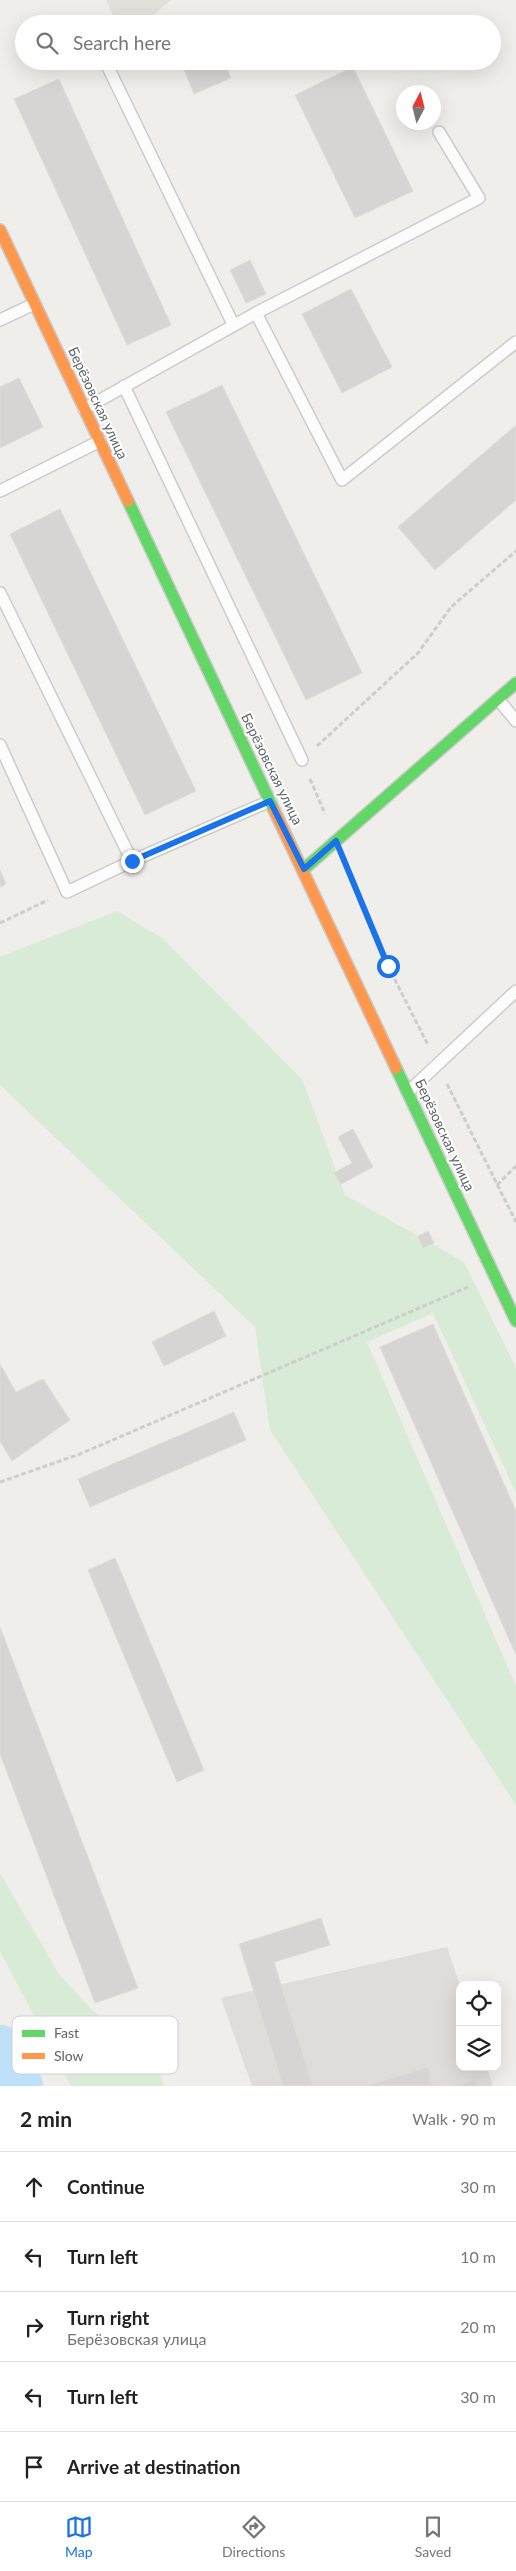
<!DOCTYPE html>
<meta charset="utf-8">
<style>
body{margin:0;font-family:Lato,sans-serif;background:#f6f6f6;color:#222}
.controls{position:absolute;right:15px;bottom:15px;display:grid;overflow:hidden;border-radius:10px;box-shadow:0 5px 20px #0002}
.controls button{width:45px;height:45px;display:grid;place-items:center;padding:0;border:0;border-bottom:1px solid #e0e0e0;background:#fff;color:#222;font:25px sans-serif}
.compass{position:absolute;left:396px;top:85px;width:45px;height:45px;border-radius:50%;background:#fff;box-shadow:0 5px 20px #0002;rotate:7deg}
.stop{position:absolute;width:15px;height:15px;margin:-11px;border:4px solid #1a73e8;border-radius:50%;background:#fff}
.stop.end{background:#1a73e8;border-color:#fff;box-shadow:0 1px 5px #0008}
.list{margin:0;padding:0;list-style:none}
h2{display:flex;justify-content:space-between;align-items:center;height:65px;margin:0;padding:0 20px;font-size:21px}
h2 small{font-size:16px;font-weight:400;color:#767676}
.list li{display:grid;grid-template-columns:32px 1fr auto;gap:15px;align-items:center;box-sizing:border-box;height:70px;padding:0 20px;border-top:1px solid #e0e0e0}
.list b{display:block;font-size:19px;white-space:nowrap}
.list p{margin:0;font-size:16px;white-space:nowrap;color:#767676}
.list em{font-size:16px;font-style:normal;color:#767676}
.icon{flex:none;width:28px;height:28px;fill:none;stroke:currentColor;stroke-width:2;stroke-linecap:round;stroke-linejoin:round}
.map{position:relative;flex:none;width:516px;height:2086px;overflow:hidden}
.search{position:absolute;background:#fff;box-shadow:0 5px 20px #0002;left:15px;right:15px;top:15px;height:55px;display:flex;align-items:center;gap:12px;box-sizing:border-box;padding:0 18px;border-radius:28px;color:#767676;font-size:19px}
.sheet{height:415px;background:#fff}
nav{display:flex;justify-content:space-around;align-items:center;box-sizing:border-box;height:70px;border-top:1px solid #e0e0e0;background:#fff;font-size:14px;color:#767676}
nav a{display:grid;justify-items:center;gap:2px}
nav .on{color:#1a73e8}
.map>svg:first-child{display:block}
.industrial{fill:#dfddda}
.education{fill:#e2e0da}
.green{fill:#d8ebd6}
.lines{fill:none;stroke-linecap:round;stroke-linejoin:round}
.river{stroke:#bfe0f9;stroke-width:52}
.building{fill:#d6d5d3;stroke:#deddd9}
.lane-casing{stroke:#cbcccc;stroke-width:14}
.fast-casing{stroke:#cacacb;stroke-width:14}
.slow-casing{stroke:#cacacb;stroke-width:14}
.path{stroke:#cacfcc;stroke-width:3;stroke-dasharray:5 2.5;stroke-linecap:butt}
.lane{stroke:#fdfcfc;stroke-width:11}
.fast{stroke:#63d668;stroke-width:11}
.slow{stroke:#ff974d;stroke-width:11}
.route{stroke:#1a73e8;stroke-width:6}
.labels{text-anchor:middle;stroke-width:4;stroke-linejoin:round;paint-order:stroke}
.street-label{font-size:14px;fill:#5f6368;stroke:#fff}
.key{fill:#fff;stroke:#cfd0d2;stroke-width:1}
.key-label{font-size:14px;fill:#5f6368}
</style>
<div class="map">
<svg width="516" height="2086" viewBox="0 0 516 2086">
<rect width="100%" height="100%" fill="#efeeea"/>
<!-- industrial -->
<path class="industrial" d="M447,1947L460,1985V2067H487L493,2086H252L221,1998Z"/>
<!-- education -->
<path class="education" d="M106,0H171L142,24H117Z"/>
<!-- green -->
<path class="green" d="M117,911L162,938L302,1079L345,1195L464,1262L516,1368V1493L433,1313L367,1342L516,1686V1805L270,1430L255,1327L0,1085V957Z
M0,1873L59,1974L91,2009L155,2059L164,2086H71L0,1951Z"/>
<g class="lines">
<!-- river -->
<path class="river" d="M0,2051L17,2086"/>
</g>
<!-- building -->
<path class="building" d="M201,61H224L231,78L194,94L184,69Z
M353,67L413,191L355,218L295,95Z
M59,79L171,325L127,345L14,99Z
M250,260L266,294L246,303L230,270Z
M351,289L392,367L342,393L302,314Z
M19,378L43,427L0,448V387Z
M222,385L362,673L306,700L166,412Z
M516,425V500L435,570L398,527Z
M60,509L196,791L145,815L10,534Z
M0,870L6,884L0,887Z
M353,1129L373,1167L341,1184L334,1173L352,1163L338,1137Z
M428,1231L434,1243L423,1248L418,1236Z
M214,1311L226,1336L164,1366L152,1342Z
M433,1324L516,1511V1655L380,1347Z
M0,1364L16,1392L43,1379L70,1420L12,1461L0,1441Z
M234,1412L246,1440L90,1507L78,1479Z
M115,1558L204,1770L177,1782L88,1570Z
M0,1627L138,1988L95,2003L0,1754Z
M321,1918L330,1945L274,1962L313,2086H283L239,1944Z
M428,2067L433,2086H365Z
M475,2080L477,2086H455Z"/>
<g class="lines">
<defs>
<path id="lane" d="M105,61L233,324
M439,132L479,198L256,313L342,480L516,342
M0,320L34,304
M124,386L302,760
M84,409L256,313
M0,491L100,441
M0,593L132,861L270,801
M498,699L516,721
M0,745L67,892L132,861
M408,1092L516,991"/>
<path id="fast" d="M128,501L274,810
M304,869L516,683
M396,1068L516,1321"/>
<path id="slow" d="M0,230L128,501
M274,810L396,1068"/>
</defs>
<!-- lane casing -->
<use href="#lane" class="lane-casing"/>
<!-- fast casing -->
<use href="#fast" class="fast-casing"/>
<!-- slow casing -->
<use href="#slow" class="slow-casing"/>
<!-- path -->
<path class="path" d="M317,746L418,653L451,607L516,551
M310,779L325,814
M347,869L388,966L428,1045
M0,923L48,900
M447,1084L516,1222
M497,1185L516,1166
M0,1482L80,1454L468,1287"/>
<!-- lane -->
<use href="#lane" class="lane"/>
<!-- fast -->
<use href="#fast" class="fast"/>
<!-- slow -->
<use href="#slow" class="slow"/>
</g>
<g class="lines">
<!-- route -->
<path class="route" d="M132,861L270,801L304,869L336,841L388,966"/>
</g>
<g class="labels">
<!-- street labels -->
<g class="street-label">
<text transform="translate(98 403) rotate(65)" y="5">Берёзовская улица</text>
<text transform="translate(272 769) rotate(64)" y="5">Берёзовская улица</text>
<text transform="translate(445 1135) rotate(65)" y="5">Берёзовская улица</text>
</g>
</g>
<!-- legend -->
<rect x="12" y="2016" width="166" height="58" rx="8" class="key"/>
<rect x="22" y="2030" width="23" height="7" fill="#63d668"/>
<rect x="22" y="2053" width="23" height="6" fill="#ff974d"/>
<g class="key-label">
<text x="54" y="2038">Fast</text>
<text x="54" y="2061">Slow</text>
</g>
</svg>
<div class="controls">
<button><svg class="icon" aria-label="locate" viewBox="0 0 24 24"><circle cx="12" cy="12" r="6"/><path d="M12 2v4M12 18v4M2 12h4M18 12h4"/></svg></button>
<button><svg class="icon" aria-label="layers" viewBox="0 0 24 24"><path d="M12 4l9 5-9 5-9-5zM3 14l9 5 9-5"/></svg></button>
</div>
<svg class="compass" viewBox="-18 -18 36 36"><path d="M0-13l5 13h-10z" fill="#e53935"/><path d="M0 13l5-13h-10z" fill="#767676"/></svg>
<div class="stop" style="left:388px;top:966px"></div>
<div class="stop end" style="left:132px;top:861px"></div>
<div class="search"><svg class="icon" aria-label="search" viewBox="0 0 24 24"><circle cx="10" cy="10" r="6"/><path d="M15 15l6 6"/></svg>Search here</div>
</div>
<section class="sheet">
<h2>2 min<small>Walk · 90 m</small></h2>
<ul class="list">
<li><svg class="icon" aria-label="ahead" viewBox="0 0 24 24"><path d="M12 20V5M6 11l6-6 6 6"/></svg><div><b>Continue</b></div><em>30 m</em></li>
<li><svg class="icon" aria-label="left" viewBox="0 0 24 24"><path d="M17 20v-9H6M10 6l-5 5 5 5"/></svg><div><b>Turn left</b></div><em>10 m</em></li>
<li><svg class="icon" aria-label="right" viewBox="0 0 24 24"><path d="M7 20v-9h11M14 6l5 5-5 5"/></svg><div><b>Turn right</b><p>Берёзовская улица</p></div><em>20 m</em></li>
<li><svg class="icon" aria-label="left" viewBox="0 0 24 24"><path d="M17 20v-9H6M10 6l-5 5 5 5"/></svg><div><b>Turn left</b></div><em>30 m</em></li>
<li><svg class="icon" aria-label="arrive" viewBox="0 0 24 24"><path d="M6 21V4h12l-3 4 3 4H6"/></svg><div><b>Arrive at destination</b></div></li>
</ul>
</section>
<nav>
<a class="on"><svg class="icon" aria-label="map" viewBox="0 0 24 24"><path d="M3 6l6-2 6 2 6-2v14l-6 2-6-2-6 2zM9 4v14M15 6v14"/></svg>Map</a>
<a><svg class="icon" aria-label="directions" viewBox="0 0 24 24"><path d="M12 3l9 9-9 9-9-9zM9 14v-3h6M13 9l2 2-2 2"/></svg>Directions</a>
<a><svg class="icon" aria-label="saved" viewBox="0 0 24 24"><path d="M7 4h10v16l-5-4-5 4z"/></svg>Saved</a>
</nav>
